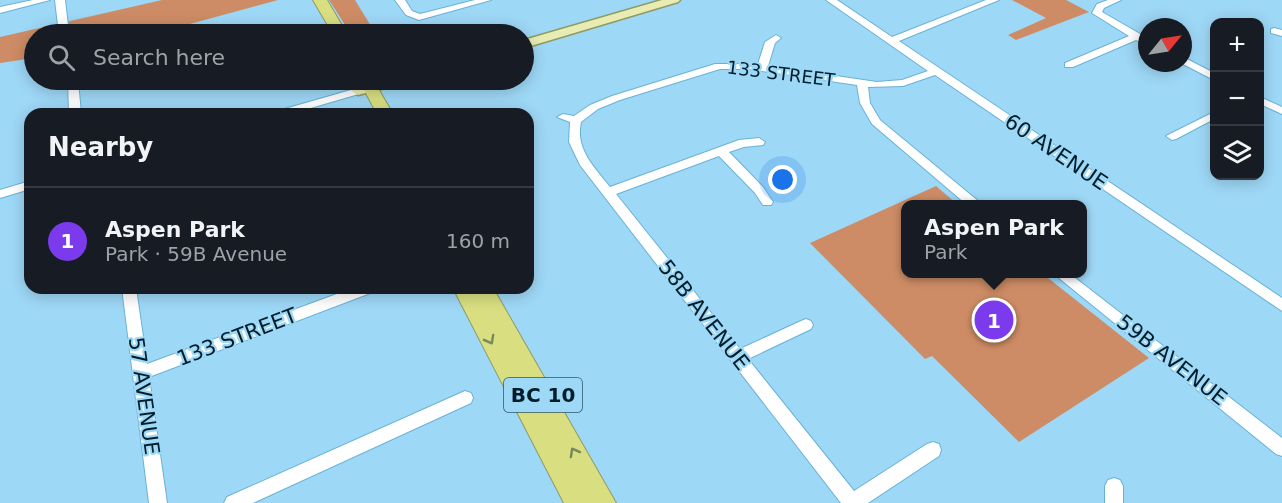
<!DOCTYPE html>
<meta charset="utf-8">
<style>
body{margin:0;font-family:"DejaVu Sans",sans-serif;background:#242831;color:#f1f3f6}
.controls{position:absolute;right:18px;top:18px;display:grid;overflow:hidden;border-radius:12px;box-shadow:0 3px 15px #0003}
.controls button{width:54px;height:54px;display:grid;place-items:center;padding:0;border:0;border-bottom:2px solid #363941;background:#171b24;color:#f1f3f6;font:30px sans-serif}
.compass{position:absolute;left:1138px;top:18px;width:54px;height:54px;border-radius:50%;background:#171b24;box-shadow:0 3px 15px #0003;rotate:60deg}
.you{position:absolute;left:783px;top:180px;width:21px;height:21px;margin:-15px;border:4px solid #fff;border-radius:50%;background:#1a73e8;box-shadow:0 0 0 9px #1a73e833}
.badge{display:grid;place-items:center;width:39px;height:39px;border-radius:50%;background:#7c3aed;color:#fff;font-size:20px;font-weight:700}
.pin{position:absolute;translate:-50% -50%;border:3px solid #fff;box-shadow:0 2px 6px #0006}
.popup{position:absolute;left:901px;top:200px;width:186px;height:78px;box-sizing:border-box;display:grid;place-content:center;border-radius:12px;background:#171b24;filter:drop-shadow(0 2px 4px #0005);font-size:20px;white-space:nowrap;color:#9ea1a6}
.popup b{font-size:22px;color:#f1f3f6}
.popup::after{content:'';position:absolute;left:50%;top:100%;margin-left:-12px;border:12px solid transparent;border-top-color:#171b24}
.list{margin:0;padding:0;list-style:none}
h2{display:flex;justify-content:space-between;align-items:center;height:78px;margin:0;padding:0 24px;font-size:26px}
h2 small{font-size:20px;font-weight:400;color:#9ea1a6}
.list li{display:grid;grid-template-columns:39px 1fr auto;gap:18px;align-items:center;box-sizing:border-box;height:108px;padding:0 24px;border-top:2px solid #363941}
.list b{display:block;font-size:22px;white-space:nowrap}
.list p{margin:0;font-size:20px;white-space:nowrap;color:#9ea1a6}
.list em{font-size:20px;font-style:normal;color:#9ea1a6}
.icon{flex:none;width:33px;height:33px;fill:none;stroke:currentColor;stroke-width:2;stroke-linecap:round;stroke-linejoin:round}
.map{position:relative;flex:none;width:1282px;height:503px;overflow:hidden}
.search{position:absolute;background:#171b24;box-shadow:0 3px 15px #0003;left:24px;top:24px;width:510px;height:66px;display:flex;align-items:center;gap:15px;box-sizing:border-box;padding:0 21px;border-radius:33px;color:#9ea1a6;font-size:22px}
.panel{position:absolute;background:#171b24;box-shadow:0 3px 15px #0003;left:24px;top:108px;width:510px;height:186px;border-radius:18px}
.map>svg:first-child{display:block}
.green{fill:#cd8c65}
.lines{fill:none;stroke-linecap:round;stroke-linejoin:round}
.minor-casing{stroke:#68b2d6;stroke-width:2}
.major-casing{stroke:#8d9b63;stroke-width:3}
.highway-casing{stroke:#8d9b63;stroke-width:2}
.minor{fill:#fff;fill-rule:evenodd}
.major{fill:#e8ecb3;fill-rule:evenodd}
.highway{fill:#d9df81;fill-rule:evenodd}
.oneway{stroke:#77885a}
.labels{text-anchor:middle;stroke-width:4.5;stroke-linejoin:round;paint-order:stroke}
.far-street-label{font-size:18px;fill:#001d2a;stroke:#9ed8f7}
.shield{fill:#9ed8f7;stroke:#2f5568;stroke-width:1.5}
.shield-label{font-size:20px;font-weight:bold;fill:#001d2a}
.street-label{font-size:21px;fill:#001d2a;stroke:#9ed8f7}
</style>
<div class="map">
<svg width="1282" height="503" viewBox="0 0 1282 503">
<rect width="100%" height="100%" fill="#9ed8f7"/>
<!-- green -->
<path class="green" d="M162,0H278L153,34H34V58L0,63V37Z
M329,0H355L374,31L351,34Z
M1012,0H1066L1089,12L1016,40L1008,35L1046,18Z
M936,186L957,204H906V274H1043L1149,358L1019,442L932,356L925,359L810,243Z"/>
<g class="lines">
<defs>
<path id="minor" d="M33,0H50L0,13V7Z
M55,0H65L69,34H59Z
M395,0H405L412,11L420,14L475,0H491L419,20L406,15Z
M826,0H837L892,37L986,0H999L899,41L1282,298V311L935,75L903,86L868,87L870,103L880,120L978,201L980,204H966L872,124L860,103L857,85L748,69H720L620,100L598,109L581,122C575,149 594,167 610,187L739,140L759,138L765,142L763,145L744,147L729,152L763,187L773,202L771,205H763L755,193L719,156L616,194L740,349L801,321L806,319L811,321L813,325L811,329L748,359L854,491L927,444L933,442L939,444L941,450L939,456L868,503H841L580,165L569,142L570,122L557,117L563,114L574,116L590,105L612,96L715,64H758L765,42L776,35L781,38L775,43L768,66L877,82L902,80L928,71Z
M1108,0H1121L1104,8L1102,12L1147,38V45L1136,40L1073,67H1065V63L1129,36L1092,13L1097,4Z
M1274,28L1282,30V36L1271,33V29Z
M1183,57L1214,73V80L1181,63H1183Z
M68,80H78L81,114H69Z
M358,88L362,89V93L290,114H272L274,112Z
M1260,97L1282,107V114L1260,104Z
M1214,112V119L1176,139L1172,140L1166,136Z
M30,181V189L0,198V190Z
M1054,274H1070L1282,438V456L1276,454Z
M122,288H136L147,364L353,288H375L373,292L149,377L167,503H149Z
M465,391L471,393L473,398L471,403L253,503H224L227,497Z
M1114,478L1120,480L1123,486V503H1105V486L1108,480Z"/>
<path id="major" d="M662,0H680L678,2L524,48V40Z
M387,80H406L405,83L358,95L351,91L353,88Z"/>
<path id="highway" d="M313,0H327L347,34H333Z
M359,80H373L393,114H377Z
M453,288H493L616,503H564Z"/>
</defs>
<!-- minor casing -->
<use href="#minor" class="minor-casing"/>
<!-- major casing -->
<use href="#major" class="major-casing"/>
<!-- highway casing -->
<use href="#highway" class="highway-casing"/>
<!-- minor -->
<use href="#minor" class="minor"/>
<!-- major -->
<use href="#major" class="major"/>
<!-- highway -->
<use href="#highway" class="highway"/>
</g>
<!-- one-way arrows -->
<defs><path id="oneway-chevron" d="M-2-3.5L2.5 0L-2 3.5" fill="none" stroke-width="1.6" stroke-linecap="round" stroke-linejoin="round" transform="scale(1.5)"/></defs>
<g class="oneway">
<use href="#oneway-chevron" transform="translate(490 340) rotate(62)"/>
<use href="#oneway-chevron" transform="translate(574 452) rotate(-119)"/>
</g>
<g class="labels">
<!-- far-street labels -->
<g class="far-street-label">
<text transform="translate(781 74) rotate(7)" y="6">133 STREET</text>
</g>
<!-- shield labels -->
<rect class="shield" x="504" y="378" width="78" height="34" rx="4.5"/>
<g class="shield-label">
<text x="543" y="402">BC 10</text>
</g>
<!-- street labels -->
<g class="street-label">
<text transform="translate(1056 152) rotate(34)" y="7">60 AVENUE</text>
<text transform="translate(704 315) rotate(52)" y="7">58B AVENUE</text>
<text transform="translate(237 337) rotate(-21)" y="7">133 STREET</text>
<text transform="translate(1172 360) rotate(38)" y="7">59B AVENUE</text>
<text transform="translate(144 396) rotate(82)" y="7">57 AVENUE</text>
</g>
</g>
</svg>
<div class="controls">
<button>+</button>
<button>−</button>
<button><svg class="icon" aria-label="layers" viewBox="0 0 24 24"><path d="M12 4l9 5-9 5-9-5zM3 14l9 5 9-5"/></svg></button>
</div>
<svg class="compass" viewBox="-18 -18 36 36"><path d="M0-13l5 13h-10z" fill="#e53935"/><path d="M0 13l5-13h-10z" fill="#9ea1a6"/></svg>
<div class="you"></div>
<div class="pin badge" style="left:994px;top:320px">1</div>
<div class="popup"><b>Aspen Park</b>Park</div>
<div class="search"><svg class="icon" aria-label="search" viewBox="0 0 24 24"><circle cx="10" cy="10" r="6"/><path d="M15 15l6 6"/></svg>Search here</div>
<section class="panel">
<h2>Nearby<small></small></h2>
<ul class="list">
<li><span class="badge">1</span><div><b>Aspen Park</b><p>Park · 59B Avenue</p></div><em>160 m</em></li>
</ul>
</section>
</div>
